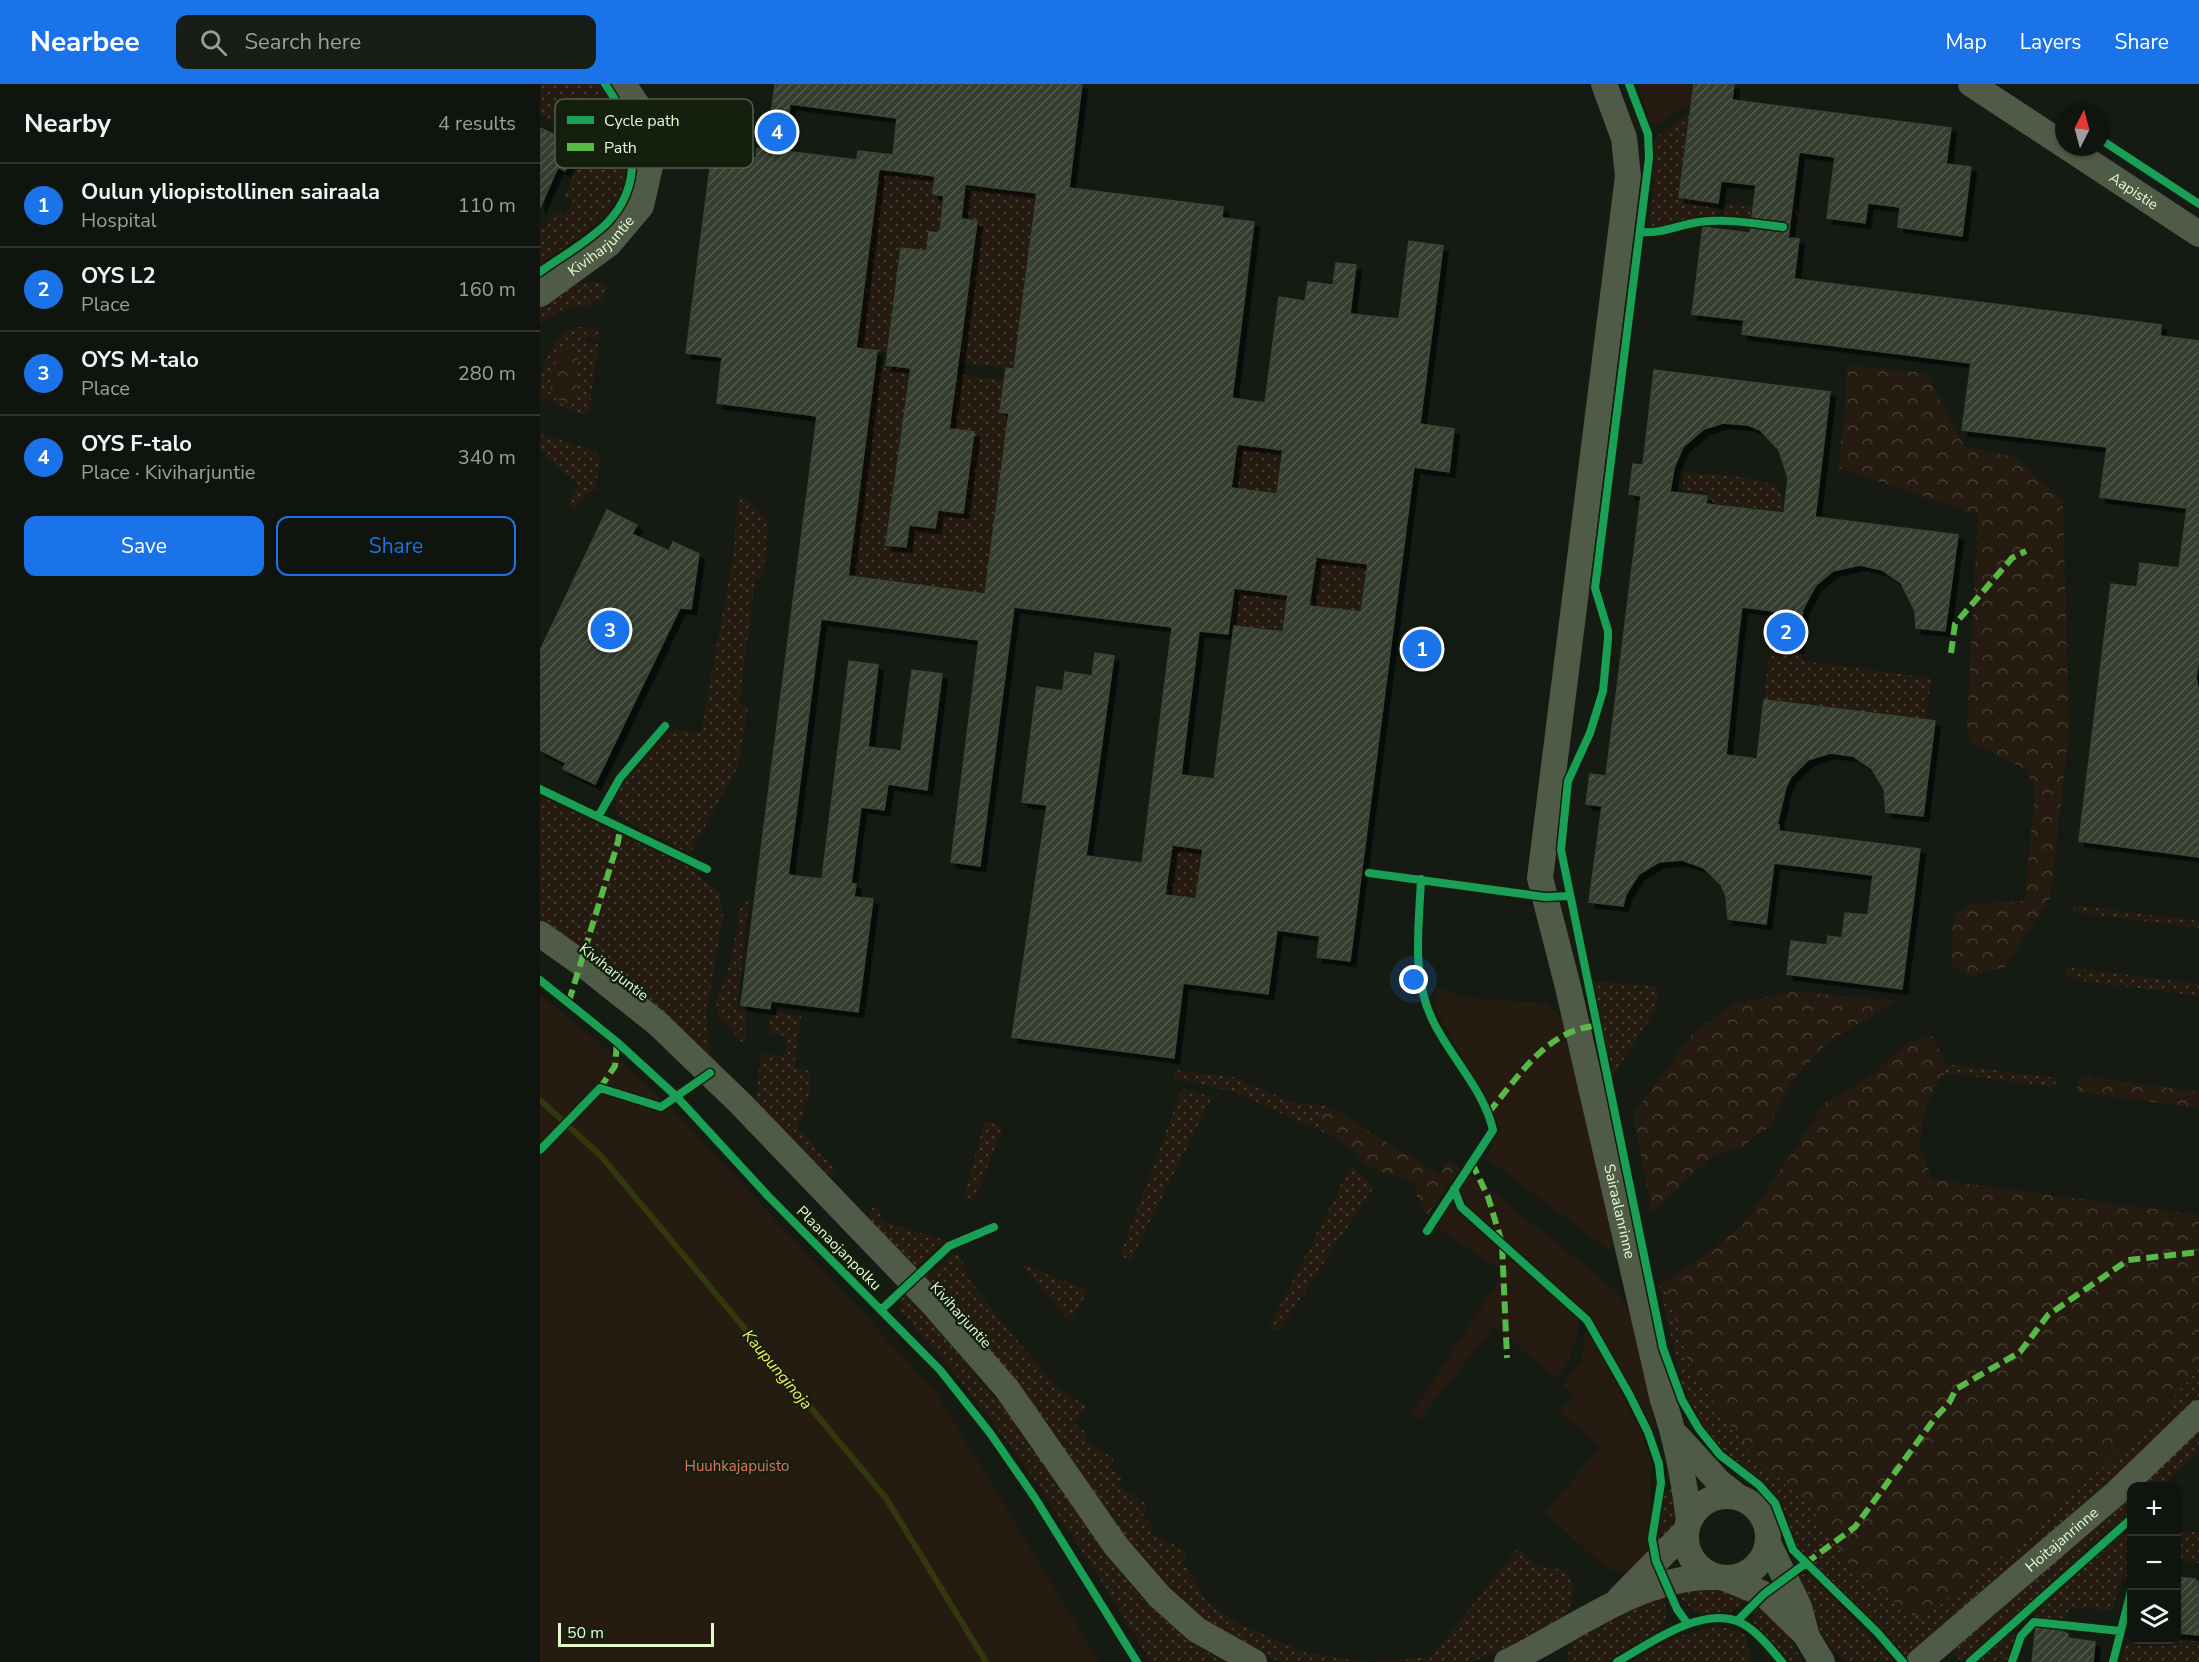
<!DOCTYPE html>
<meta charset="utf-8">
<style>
body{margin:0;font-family:"Nunito Sans",sans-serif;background:#191d17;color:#f1f3f6}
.controls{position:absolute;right:18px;bottom:18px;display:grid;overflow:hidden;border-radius:12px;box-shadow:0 2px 4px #0004}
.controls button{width:54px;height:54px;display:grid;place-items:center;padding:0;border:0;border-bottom:2px solid #30332e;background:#10140e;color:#f1f3f6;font:30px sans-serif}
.compass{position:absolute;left:1515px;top:18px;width:54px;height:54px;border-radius:50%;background:#10140e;box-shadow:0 2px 4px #0004;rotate:6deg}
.scale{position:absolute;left:18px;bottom:15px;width:156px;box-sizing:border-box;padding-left:6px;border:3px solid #e2fcce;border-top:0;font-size:16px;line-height:21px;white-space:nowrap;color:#e2fcce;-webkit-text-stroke:4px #141f0e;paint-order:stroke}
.you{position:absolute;left:874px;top:896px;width:21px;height:21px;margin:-15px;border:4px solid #fff;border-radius:50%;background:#1a73e8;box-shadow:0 0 0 9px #1a73e833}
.badge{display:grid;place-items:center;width:39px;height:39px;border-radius:50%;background:#1a73e8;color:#fff;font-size:20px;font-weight:700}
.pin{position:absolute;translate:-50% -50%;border:3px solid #fff;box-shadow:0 2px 6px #0006}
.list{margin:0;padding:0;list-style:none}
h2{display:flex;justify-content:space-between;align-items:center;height:78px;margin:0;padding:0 24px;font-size:26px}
h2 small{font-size:20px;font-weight:400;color:#9c9e9e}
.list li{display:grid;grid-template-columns:39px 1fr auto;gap:18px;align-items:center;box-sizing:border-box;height:84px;padding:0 24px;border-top:2px solid #30332e}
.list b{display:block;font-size:22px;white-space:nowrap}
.list p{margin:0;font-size:20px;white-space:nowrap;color:#9c9e9e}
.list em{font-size:20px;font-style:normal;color:#9c9e9e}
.actions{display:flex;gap:12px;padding:18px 24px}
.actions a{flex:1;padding:14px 0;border:2px solid #1a73e8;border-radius:12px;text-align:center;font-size:21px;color:#1a73e8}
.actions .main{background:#1a73e8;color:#fff}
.icon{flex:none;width:33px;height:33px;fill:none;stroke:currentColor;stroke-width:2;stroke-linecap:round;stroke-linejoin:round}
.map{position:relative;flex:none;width:1659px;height:1578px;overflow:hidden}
header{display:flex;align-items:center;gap:36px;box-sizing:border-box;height:84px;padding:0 30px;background:#1a73e8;color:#fff}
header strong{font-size:28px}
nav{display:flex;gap:33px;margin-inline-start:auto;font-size:21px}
.search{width:420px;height:54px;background:#191d17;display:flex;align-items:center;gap:15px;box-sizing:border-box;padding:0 21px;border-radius:12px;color:#9c9e9e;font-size:22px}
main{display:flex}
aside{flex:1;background:#10140e}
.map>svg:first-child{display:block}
.grass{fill:url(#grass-dots)}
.forest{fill:url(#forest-crowns)}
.green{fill:#251b11}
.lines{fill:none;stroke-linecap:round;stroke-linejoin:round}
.stream{stroke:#33370d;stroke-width:6}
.building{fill:url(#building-hatch);stroke:#3b4534;stroke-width:1.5;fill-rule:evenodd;filter:url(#shadow)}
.minor{stroke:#505b47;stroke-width:26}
.quiet{stroke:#58b947;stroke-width:6;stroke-dasharray:12 6;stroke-linecap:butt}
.cycleway-casing{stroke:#141f0e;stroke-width:11}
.cycleway{stroke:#1a9f57;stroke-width:8}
.labels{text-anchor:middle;stroke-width:5;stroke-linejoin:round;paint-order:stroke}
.street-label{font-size:15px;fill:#e2fcce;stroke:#141f0e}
.park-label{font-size:15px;fill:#d7775f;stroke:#141f0e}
.water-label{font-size:16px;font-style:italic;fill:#f6e962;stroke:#141f0e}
.key{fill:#141f0e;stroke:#526148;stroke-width:1.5}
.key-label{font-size:16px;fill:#e2fcce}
</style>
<header>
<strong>Nearbee</strong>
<div class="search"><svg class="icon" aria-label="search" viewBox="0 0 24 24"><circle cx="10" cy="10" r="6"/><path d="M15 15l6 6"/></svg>Search here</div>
<nav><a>Map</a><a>Layers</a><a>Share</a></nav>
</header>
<main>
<aside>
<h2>Nearby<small>4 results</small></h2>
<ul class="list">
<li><span class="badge">1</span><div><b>Oulun yliopistollinen sairaala</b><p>Hospital</p></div><em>110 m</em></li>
<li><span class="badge">2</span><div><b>OYS L2</b><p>Place</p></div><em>160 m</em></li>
<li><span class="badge">3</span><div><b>OYS M-talo</b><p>Place</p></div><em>280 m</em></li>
<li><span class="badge">4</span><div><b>OYS F-talo</b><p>Place · Kiviharjuntie</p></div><em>340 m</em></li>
</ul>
<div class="actions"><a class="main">Save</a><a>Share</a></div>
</aside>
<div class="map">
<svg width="1659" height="1578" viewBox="0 0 1659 1578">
<defs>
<pattern id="grass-dots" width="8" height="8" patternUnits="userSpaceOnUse" patternTransform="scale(1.5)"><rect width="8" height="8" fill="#251b11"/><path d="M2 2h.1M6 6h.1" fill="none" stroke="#443d32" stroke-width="1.8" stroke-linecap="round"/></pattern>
<pattern id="forest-crowns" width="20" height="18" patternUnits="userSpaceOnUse" patternTransform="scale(1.5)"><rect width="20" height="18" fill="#251b11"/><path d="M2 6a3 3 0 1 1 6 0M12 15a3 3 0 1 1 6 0" fill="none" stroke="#443d32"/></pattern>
<pattern id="building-hatch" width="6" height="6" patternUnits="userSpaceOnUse" patternTransform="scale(1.5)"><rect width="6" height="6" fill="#343d2f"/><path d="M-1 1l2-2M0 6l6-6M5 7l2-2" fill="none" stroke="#515a4c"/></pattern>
<filter id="shadow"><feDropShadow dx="5.5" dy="5.5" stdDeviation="0" flood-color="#0009"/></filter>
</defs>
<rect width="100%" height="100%" fill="#151b12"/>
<!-- grass -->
<path class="grass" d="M1,0H60C85,40 102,94 64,133C46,151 21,165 0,180V142L6,144L14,127L25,132L33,116L24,112L50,55L0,31Z
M1145,32H1149L1139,113L1178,119L1176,132L1156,133L1109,146L1115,93L1114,55Z
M339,85L395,92L404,112L422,125L425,100L497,109L474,285L417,278L437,137L418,135L416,151L389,148L387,167L361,164L350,244L373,272L316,264Z
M1184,120L1252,128L1254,120H1259L1257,133L1243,137L1185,133Z
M53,198L66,200L64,218L51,217L50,222C30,223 13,227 0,243V222L28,202Z
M38,243L58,245L59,254L46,253L45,259L58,260L49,329L42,330L0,313C0,286 9,251 38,243Z
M335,280L371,284L346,460L369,441L395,444L398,426L423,429L434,349L409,345L416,290L464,296L460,328L469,329L445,510L308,492Z
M0,350C13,355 55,363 60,373L56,405L46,410L35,426L28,416L38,401L0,366Z
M697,360L745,366L740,388L725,508L743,510L776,473L802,476L841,379L817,558L798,526L747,519L743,548L689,541L691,404Z
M1143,388C1163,391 1223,391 1237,404C1243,410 1242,420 1242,427L1169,419V408L1143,406Z
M198,411L209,417L229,438L223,494H215L199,621L208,623L198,683L150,770L77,732C68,696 109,668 132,645L161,649L194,467Z
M1230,560L1258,564L1262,567L1263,577L1391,594L1386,636L1224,616Z
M0,712L146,781L179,808L183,831L166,933L172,977L103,910L0,835Z
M632,761L663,765L656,815L625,811Z
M209,814L197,925L207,927L205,962L178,931L176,917L190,881L200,825Z
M1534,821L1659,837V844L1533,828Z
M1526,883L1659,900V912L1534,896L1527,890Z
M1051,897L1114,902L1119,907L1116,925L1072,994Z
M236,928L261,932L254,984L271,987L269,1013L257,1043L296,1086L291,1094L216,1019L221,972L224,970L244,972L247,952L231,950C225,940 230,935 236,928Z
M1406,980L1516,994L1515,1003L1405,989Z
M636,986L694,993L751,1018L789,1022L796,1026L779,1029L778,1037L785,1049L692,1007L634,994Z
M642,1005L672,1013L591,1176L580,1171Z
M445,1037L463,1042L434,1117L423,1114Z
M810,1083H813L834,1103L739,1247L729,1244Z
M333,1122L338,1124L344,1138L411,1158L395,1166L376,1184L332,1139L329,1131Z
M413,1170H419L431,1198L463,1240L520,1306L546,1322L534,1339L548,1350L545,1357L574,1375L570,1383L582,1395L580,1403L607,1420L602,1434L614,1440L611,1449L645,1466L644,1481L668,1519L698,1540L767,1569L829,1578L891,1573L978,1464C988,1473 996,1481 1009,1484C1014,1485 1020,1484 1023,1486C1039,1496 1034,1522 1024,1533L974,1562L931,1578H741L704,1562L665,1540L628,1507L587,1458L384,1194Z
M480,1179L548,1207L530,1238Z
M1124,1198L1152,1289L1214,1371L1272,1425L1317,1492L1596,1354L1659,1285V1314L1614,1361L1378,1565L1366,1572L1347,1550L1257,1463L1243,1422L1230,1404L1185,1368L1163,1343L1143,1303L1119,1202Z
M367,1209L474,1336L593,1505C620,1534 649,1557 683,1578H611C536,1454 458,1333 359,1226V1217Z
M1659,1346V1368L1621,1402H1599Z
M1136,1401L1137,1440L1117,1464L1123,1411Z
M1591,1409V1428L1423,1577C1415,1574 1413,1570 1414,1562Z
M1591,1441V1482L1588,1496L1581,1495L1572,1526L1529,1524L1527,1533L1520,1537L1492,1535L1495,1532L1492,1529Z
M1637,1447L1659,1448V1479L1637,1476Z
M1269,1489L1354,1577L1307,1578C1280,1560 1267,1521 1254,1493Z
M1169,1501L1211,1513C1182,1539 1159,1539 1135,1507Z
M1122,1511L1127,1526L1123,1544L1065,1578H1027L1030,1558Z
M1221,1521L1245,1545L1263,1578H1249L1214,1539L1213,1530Z
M1171,1543L1188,1544L1206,1551L1210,1578H1092L1132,1554Z
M1471,1547L1476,1550L1466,1578H1436Z
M1591,1551L1592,1556L1659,1557V1578H1581L1587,1554Z"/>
<!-- forest -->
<path class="forest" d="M29,264L38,271L36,311L32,318C0,321 11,287 20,268Z
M1308,281L1386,289L1424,362L1475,373L1523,417L1529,646L1510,814L1465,883L1432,892L1411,883L1413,831L1432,820L1485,817L1495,706L1487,686L1430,658L1427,642L1438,431L1299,384Z
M1252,907L1356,917L1288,958L1254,994L1227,1045L1200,1064L1173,1072L1112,1129L1093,1031L1151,951L1193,920Z
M1392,952L1406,980L1405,989L1394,1004L1383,1030L1380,1064L1392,1095L1659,1131V1285L1596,1354L1466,1469L1395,1525L1374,1532L1317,1492L1272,1425L1214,1372L1152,1289L1124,1198L1174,1165L1206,1137L1285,1019L1331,992L1367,959Z
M1539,992L1659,1008V1024L1537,1008Z
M796,1026L899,1091L910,1076L920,1085L887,1132L877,1113L874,1098L841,1088L824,1080L813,1065L785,1049L778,1037L779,1029Z"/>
<!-- green -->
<path class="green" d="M1097,0H1154L1151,22H1146L1119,40L1111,41Z
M897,904L930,914L1005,919L1025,937L1074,1162L1067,1165L946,1074L959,1045L954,1031L895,924Z
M0,910L88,983L139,1032L396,1308L559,1578H0Z
M930,1090L1077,1207L1092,1234L1117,1344L1111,1345L1055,1240L924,1121L918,1108Z
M912,1116L915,1126L1040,1236C1035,1260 1032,1276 1016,1295L954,1242L880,1335L870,1332L964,1188L894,1142Z
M1049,1247L1102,1350L1112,1381L1108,1474C1099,1481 1092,1489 1079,1488C1060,1485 1022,1442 1006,1428L1060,1362L1019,1328L1034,1311L1023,1301L1041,1278L1046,1248Z"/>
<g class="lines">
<!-- stream -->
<path class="stream" d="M0,1016L61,1072L346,1414L446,1578"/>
</g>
<!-- building -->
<path class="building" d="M235,0H542L529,104L683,123L682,134L714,138L692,314L725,319L739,213L765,217L768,198L793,201L796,179L816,181L810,230L859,235L869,157L903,162L880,340L914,345L909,388L874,383L810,877L777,873L780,852L737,846L728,910L643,899L634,974L472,953L507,721L482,718L497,603L523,607L525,588L552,592L555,569L574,572L546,772L602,779L632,543L474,523L440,782L411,778L439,556L281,535L248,791L282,795L309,577L338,581L328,663L361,667L372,586L402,590L387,706L348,700L344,726L321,723L311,799L316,800L314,813L333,815L318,928L231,917L230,925L201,921L277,332L177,319L182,273L146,269L172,69L216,74L217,64L227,65ZM250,20L357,34L353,71L318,67L317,76L244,67ZM339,85L395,92L393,110L404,112L400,149L389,148L387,167L361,164L346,281L371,284L346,461L366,463L369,441L395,444L398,426L423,429L434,348L409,345L437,137L421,135L425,100L497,109L474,285L466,284L460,328L469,329L445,510L308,492L337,267L316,264ZM697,360L743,366L737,410L691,404ZM776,473L828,480L821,528L769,522ZM694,504L748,511L743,548L694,542L674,695L641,691L659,547L688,550ZM632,761L663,765L656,815L625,811Z
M1154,0H1194L1192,16L1411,44L1406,80L1431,83L1422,152L1358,143L1360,123L1328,119L1325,139L1287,134L1295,73L1259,68L1248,154L1259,155L1254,195L1621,241L1620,252L1659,257V574L1656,594L1659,608V773L1539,757L1571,500L1597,503L1600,479L1639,484L1647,424L1560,413L1567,363L1422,346L1431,279L1202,250L1204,236L1152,230L1163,143L1210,149L1216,101L1181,97L1178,119L1139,113Z
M0,44L37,61L25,87L18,83L0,124Z
M1114,286L1290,308L1275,433L1418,451L1405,547L1376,544L1375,527L1361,499L1342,486L1320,481L1293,487L1276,501L1263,525L1258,564L1230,560L1234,527L1202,523L1198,554L1186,671L1217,675L1224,616L1395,637L1383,732L1346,728L1344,705L1332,685L1313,672L1290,669L1268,676L1251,693L1246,703L1237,741H1239V747L1380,765L1362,905L1247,890L1251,857L1287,861L1288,852L1302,854L1305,829L1328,831L1333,791L1234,779L1226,840L1188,835L1186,812L1181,801L1164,784L1142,776L1119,778L1099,790L1086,810L1083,822L1049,818L1062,722L1046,720L1050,690L1066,692L1101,412L1089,410L1093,380L1103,381ZM1183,339L1208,341L1220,346L1239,366L1248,394L1244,429L1166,420L1167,412L1130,408L1134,384L1143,363L1164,345Z
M67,426L97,441L92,450L129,467L133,458L159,470L151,525L140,524L55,700L23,685L26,679L0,666V567Z
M1636,1493L1655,1495L1658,1498L1659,1551L1636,1549Z
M1496,1542L1522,1544L1521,1547L1528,1550V1554L1555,1558L1553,1578H1492Z"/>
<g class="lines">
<!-- minor -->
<g class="minor">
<path id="s1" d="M1064,0L1084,54L1088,92L1000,794L1028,903L1123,1316C1137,1356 1144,1395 1149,1437"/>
<path d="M1431,0L1524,61"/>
<path id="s2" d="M1527,63L1659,150"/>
<path id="s3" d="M0,210L69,160L101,122L112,73V63L102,28L83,0"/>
<path d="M0,850L44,881L117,939L201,1020L392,1219L467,1305L576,1462L620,1513L657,1546L714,1578"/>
<path d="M1137,1352L1179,1398L1198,1413"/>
<circle cx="1187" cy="1453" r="41"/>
<path d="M1228,1459L1259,1523L1267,1553L1282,1578"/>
<path d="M1187,1495L1224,1510L1264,1549"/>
<path d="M1080,1514L1146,1447"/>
<path d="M967,1578C1031,1548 1101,1491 1174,1493"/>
<path id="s4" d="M1379,1578L1575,1410L1659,1329"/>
</g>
<!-- quiet -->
<path class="quiet" d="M1411,569L1415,540L1472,474L1486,467
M29,917L78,758L80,743
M60,1004L75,982L77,958
M949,1028C978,993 1007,946 1055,942
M932,1079L948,1113L962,1159L967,1274
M1266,1479L1315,1443L1395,1334L1409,1319L1416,1305L1480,1268L1508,1231L1588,1176L1659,1168"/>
<defs>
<path id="cycleway" d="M1089,0L1108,50L1109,74L1055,504L1068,547V555L1063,607L1050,649L1028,697L1021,766L1123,1264L1142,1316L1159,1345L1180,1371L1219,1401L1235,1419L1253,1466L1337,1548L1363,1578
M1560,55L1659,120
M1100,148C1122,150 1138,141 1159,138C1187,134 1216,140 1243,143
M0,188C22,172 48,158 67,139C107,98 94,41 65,0
M0,705L167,785
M58,733L80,694L125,642
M829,789L1005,813L1030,812
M881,795C879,843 871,893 893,937C911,974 944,1006 953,1046L887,1147
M0,896L77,958L137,1013L228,1112L400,1286L450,1349L495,1414L597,1578
M0,1066L60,1004L121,1023L170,989
M914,1105L921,1123L1047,1236L1089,1310L1108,1348L1119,1380L1121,1399L1112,1455L1116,1477L1137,1525L1147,1539
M342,1225L409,1162L454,1143
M1197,1537L1224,1510L1266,1479
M1077,1578C1109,1560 1159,1523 1197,1537C1215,1544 1230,1564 1242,1578
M1430,1578L1592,1434
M1472,1578L1481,1552L1494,1538L1580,1547
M1573,1578L1592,1503"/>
</defs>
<!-- cycleway casing -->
<use href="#cycleway" class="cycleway-casing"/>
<!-- cycleway -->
<use href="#cycleway" class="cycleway"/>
</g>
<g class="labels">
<!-- street labels -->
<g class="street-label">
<text dy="5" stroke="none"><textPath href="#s2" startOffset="80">Aapistie</textPath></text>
<text dy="5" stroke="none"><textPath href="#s3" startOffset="78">Kiviharjuntie</textPath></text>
<text transform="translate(74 888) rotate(38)" y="5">Kiviharjuntie</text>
<text dy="5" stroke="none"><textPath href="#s1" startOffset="1146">Sairaalanrinne</textPath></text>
<text transform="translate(299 1164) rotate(45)" y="5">Plaanaojanpolku</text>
<text transform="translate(421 1231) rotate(48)" y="5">Kiviharjuntie</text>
<text dy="5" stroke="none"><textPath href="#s4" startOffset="188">Hoitajanrinne</textPath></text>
</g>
<!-- park labels -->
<g class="park-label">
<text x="197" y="1387">Huuhkajapuisto</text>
</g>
<!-- water labels -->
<g class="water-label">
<text transform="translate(238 1285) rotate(50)" y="6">Kaupunginoja</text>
</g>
</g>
<!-- legend -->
<rect x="15" y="15" width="198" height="69" rx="9" class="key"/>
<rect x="27" y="32" width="27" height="8" fill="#1a9f57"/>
<rect x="27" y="59" width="27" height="8" fill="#58b947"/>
<g class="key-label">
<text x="64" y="42">Cycle path</text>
<text x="64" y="69">Path</text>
</g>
</svg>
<div class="controls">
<button>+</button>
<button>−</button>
<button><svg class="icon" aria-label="layers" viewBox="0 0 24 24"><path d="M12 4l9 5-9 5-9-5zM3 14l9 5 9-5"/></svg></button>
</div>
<svg class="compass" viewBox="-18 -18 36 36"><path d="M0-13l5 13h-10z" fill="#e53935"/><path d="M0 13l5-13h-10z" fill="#9c9e9e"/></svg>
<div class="scale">50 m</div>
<div class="you"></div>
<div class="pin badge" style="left:882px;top:565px">1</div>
<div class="pin badge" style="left:1246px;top:548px">2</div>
<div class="pin badge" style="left:70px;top:546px">3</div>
<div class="pin badge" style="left:237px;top:48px">4</div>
</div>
</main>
